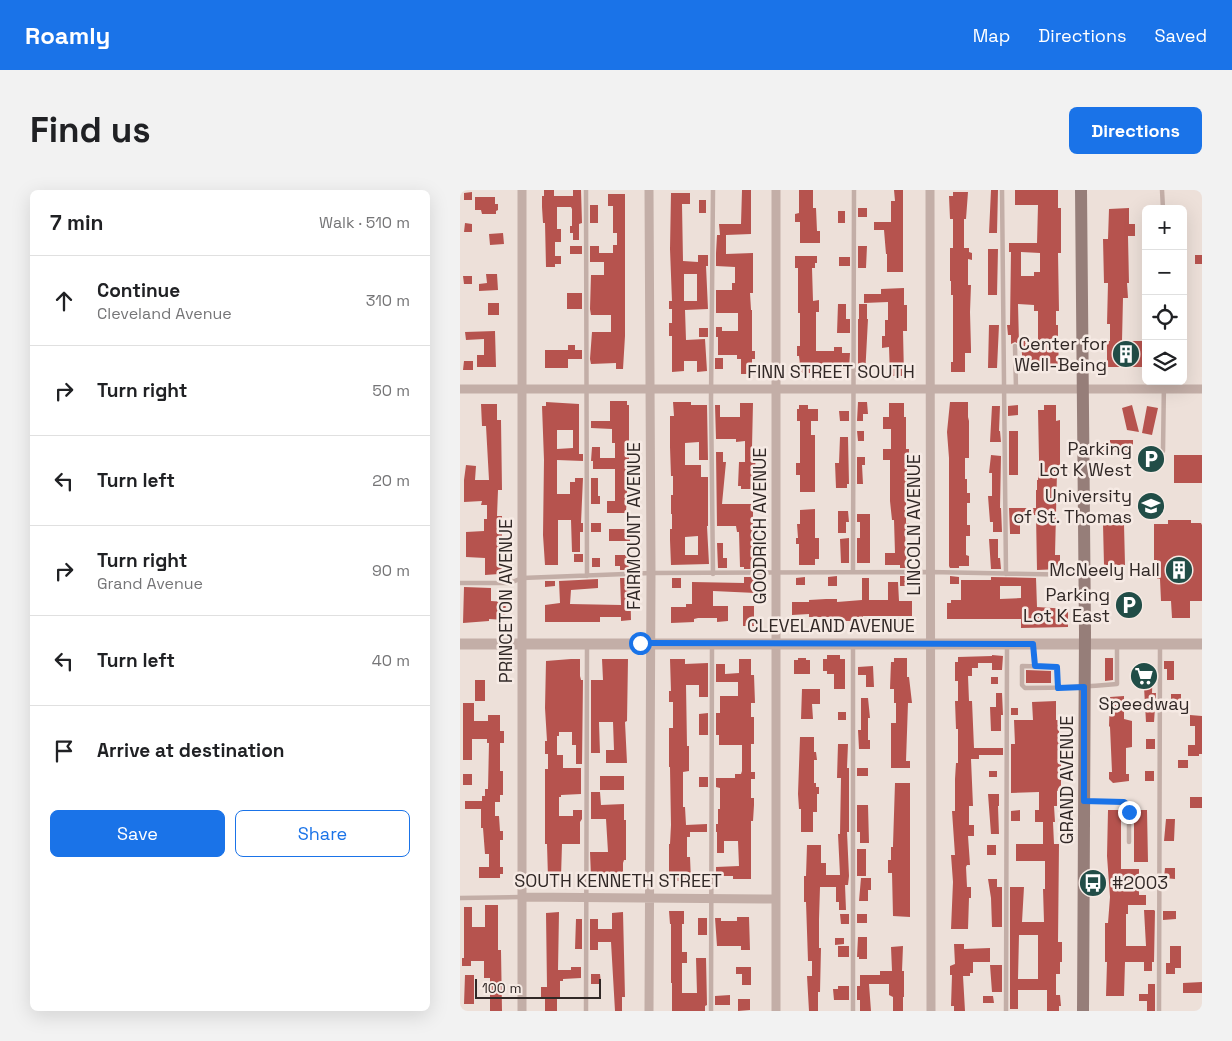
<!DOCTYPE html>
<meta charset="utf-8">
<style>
body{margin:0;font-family:"Space Grotesk",sans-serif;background:#f2f2f2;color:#202124}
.controls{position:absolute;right:15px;top:15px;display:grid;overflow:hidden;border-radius:8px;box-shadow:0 5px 20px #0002}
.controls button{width:45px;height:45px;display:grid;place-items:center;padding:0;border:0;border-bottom:1px solid #e0e0e0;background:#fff;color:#202124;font:25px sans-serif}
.scale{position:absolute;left:15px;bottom:12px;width:126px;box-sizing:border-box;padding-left:5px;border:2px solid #312826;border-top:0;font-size:14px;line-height:18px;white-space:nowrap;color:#312826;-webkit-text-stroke:4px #f6eae4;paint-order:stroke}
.stop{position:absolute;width:15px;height:15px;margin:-11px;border:4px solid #1a73e8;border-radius:50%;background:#fff}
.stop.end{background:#1a73e8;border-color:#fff;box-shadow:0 1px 5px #0008}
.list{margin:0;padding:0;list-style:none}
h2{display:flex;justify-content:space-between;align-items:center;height:65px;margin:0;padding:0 20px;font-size:21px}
h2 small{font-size:16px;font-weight:400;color:#757577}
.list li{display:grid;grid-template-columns:32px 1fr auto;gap:15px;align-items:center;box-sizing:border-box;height:90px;padding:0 20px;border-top:1px solid #e0e0e0}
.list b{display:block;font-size:19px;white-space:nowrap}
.list p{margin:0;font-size:16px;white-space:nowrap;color:#757577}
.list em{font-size:16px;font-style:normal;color:#757577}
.actions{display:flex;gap:10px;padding:15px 20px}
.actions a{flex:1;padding:11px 0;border:1px solid #1a73e8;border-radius:8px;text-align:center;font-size:18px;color:#1a73e8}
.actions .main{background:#1a73e8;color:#fff}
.icon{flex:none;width:28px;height:28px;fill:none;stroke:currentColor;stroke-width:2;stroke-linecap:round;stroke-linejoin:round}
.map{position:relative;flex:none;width:742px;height:821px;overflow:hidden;border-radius:8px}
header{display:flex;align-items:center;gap:30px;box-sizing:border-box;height:70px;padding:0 25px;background:#1a73e8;color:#fff}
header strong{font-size:24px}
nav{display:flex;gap:28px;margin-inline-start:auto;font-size:18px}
.intro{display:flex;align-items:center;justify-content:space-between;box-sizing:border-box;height:120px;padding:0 30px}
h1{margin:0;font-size:35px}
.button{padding:12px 22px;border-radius:8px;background:#1a73e8;color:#fff;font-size:18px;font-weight:700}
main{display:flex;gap:30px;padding:0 30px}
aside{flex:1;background:#fff;border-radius:8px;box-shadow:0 5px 20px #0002}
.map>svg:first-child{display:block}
.building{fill:#b6534e;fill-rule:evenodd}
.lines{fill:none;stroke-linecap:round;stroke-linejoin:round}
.service{stroke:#c3aea7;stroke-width:4.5}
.minor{stroke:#c3aea7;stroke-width:9}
.tertiary{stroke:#c3aea7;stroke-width:11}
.secondary{stroke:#967e79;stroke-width:12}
.route{stroke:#1a73e8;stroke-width:6}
.labels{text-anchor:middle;stroke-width:5;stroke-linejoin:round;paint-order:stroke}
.poi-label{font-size:18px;fill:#312826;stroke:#f6eae4;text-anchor:end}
.street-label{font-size:18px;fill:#312826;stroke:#f6eae4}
</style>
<header>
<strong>Roamly</strong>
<nav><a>Map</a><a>Directions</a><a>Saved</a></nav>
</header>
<div class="intro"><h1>Find us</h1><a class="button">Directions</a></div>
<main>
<aside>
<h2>7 min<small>Walk · 510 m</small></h2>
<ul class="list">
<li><svg class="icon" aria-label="ahead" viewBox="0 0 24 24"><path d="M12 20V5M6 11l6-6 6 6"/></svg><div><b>Continue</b><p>Cleveland Avenue</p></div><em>310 m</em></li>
<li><svg class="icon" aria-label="right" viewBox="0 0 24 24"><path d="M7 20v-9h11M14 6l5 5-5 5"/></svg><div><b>Turn right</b></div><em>50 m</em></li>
<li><svg class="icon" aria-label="left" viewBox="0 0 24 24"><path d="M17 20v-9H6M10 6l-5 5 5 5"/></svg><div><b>Turn left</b></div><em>20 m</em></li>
<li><svg class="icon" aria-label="right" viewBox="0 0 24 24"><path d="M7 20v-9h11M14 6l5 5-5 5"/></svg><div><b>Turn right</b><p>Grand Avenue</p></div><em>90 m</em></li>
<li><svg class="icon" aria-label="left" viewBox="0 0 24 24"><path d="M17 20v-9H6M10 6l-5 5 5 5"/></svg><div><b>Turn left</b></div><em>40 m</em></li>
<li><svg class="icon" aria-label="arrive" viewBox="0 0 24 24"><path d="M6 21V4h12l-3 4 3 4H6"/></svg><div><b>Arrive at destination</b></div></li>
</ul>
<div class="actions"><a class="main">Save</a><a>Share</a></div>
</aside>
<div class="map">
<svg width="742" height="821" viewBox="0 0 742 821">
<rect width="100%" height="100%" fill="#ede0d9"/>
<!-- building -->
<path class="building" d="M84,0H94V6H113V0H121L122,33L119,34V50H113V43H110V36H112V19L111,17H97V39H101V52H95V66H101V74H95V77H86L85,33H83L82,17V6H84Z
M282,0H291V44L266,45V64L293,63V103H290L291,120H292V161H295V169H292V184H281V169H277V165H258V147H256V137H262V141H278V123H256V100H272V93H275V77L256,76V63L257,45H260L259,34H281Z
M339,0H353V18H356L357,41H360V53H340V32H335V24L339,23Z
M434,0H443V82H427V64H426L424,40H414V32H431V11H435Z
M531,0H538L537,43H529Z
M555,0H598V18H601V63H598L599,121H596V135H598V150H599L598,177L563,178L561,151H578V121H574V115L558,114L559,154L555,152L551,154V145H548L547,135H550L551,62H549V53H577L578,15H555ZM561,62L580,63V82H574V86H561Z
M12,2V10H4V3Z
M493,2H508L506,29H504V58H509V62L512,63V70L508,69V95H511L510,122L511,159V163H505V182H491V172H493V105H491V91H490V58H493V29H490L489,6H493Z
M211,3H230V14H222L223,71L238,72V65H248V76H246L248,119L225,120L226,150L245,149L247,181L237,182V171H224V181L212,182V146H209V133H212V119H209V111H212L210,59ZM224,84H237V111H224Z
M148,4H165V146L163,179H156V173L131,174L130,169L132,142H151V125H131L130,119L131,85H144V72H130V56H139V63H153V55H157V43H153V16H148Z
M15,7H35V14H38V20L36,21V24H22L21,20H15Z
M239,10H246V23H239Z
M130,15H138V33H130Z
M398,18H407V27H398Z
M669,18V34H675V46H668L669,93H667L668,108H663L662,151H686V177H647V151H650V134H647L648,93H644L643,49H648L649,19Z
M378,21H385V33H378Z
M5,33L12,34V42H4Z
M43,43L44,54L30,55L29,44Z
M110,56H122V64H110Z
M398,56H407L406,78H398Z
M528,59H538L537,105H528Z
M735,65H742V74H735Z
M335,66H357V73H355V78H352L353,111L359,110V122H356V161H374V157H382V163H390L389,179H370V185H362V183H341L339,166H337V156H340V123H338V78H335Z
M379,67H390V76H379Z
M26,84H37L38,100L19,101V94L27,93Z
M3,86H12V94H4Z
M444,98V115H447V141H443L444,186H430L429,157L422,158V146H425V130H428V112L404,113V104H421V99Z
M107,103H122V119H107Z
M28,113H39V125H28Z
M378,114H386V129H390V143H377Z
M399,114H407V129H408L405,186H398V129H399Z
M529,135H539L537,178H528Z
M239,138H248V147H239Z
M35,141L36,177H17V165H24V149L6,150L5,142Z
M108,155H115V160H122V169H108V178H85V160H108Z
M255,168H263V179H255Z
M4,171H13V180H3Z
M150,211H167V215H169V277H168L166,323H147V311H155V279H133V271H131L132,257H140V268H155V253H152V239L131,238V231H150Z
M86,212L119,214V264H123V271L97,270V304H110V292H115V288H123L121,333H123V342H120V362H112L111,330H98V375H85L83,345L84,270L82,216H86ZM97,240H113V258L97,259Z
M213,212H231V215H247L248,270H239V252L225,253V275H241V287H248V336H247L249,374L211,375L210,350V339H212V324H211V305H213V286H211L210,257V226H214ZM238,346V365H225V347Z
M398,212H407L408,224H403V231H397Z
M490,212H508V227L509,231V268H505V289H507V303H510V313H507V335H510V346H506V365L509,366V376H499V378H490L489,376V268L487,242Z
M280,213H293L292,257H295L296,299H281V296H278L279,272H285V251L276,252V249H256L255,215H260V227H280Z
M429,213H444V227H446V259H449V268H447V311H446V333H449V344H445L447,378H440V375H425V363H435L434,330H432L430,311V270H423V259H431V239H423V227H429Z
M21,214H37V230H41L42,300H38L37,326H42V381H39V384L25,385V368L6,367V342L24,341V329H27V315H21L22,311L4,312V290L6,275L16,276L15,290H29L26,236H22Z
M339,215H348V219H358V231H351V245H355V302H340V285H336V273H340V231H337V219H339Z
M558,215V225L548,226V216Z
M584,215H596V231L600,230V282H597L595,365H600V379L577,380L576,325H563V332H560V344H550V342L549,318H576V300H577V290H578L579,269L578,220H584Z
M672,215L679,242L667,240L662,218Z
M532,216H540L539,241H540L541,252H530Z
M687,216L698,218L692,245L682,243Z
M379,221H389V231H380Z
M397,241H404V251H398Z
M549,241H558V285H549Z
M380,247H388L389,294H387V298H376L375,273H379Z
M650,250H673V262H643V253H650Z
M256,262H263V272H266L262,314H293V335H296V342H293V365L296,364V379H284V377H280L279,342H277L276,336H257Z
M531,265L541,266L540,318H541L542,342H533V332H530L528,306H532V283H529Z
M714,265H742V293H714Z
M397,267H405V275H402L403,294H397Z
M131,288H138V306H140V314H131Z
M355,319V348H359V369H355V375H339V354H336V348H338L337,334H340V320Z
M378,321H388L389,332H386V343H378Z
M397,324H410V373H397V348H400V332H397Z
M708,330H731V333H741L742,335V411H730V428H712L711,411H701L700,389H697V370H694V334H708Z
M131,333H141V342H131Z
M643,334H664L665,375H644Z
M149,339H170V351H149Z
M389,348V373H381L380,349Z
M529,349H538V368H540L541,379H531Z
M257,353H263V368H267V378H258Z
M114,364H123V372H114Z
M155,365H169V380H160V376H155Z
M132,368H140V377H132Z
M377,386V396H368V387Z
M440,386H447V396H440Z
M490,386L499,387V394H490Z
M284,387H296V403L253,401V416H268V431L257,432V428H238L234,429V432L211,433V417H226V414H232V392L284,393Z
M345,387V395H336V388Z
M531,387L576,388L577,417L608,419V437L561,438V429H487V413H491V410H501V390H531ZM540,396H561V408L540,409Z
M160,388H170L171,430L161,431V427H140V432H85V415L100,413L99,391L138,389V398L111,400L110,414L161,415Z
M212,388H221V398H212Z
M402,388H409V410H428V392H438L439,411H452V426H403V427H393V431H381V427H349V424L332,425V412H349V410L366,409H377V412L402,410Z
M85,391H95V396L85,397Z
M4,397L31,398V411L46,412L45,430L29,429V431L3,433Z
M283,416H294V436H283Z
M367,465H380V469H385V499H374V484H367V481H363V469H367Z
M532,465L543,466L542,480H532V473H518V478H512V486H508L509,511H512L514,558H543V565H519V569H511L513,616H509V635H514V646H508L510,675H507L506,677L507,697H511V708H509L508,739H491L493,692L491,665H495L492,621H495V589L496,573H498V539H496L495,511H498V491H495V472H498V467L532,466Z
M338,468H346V470H350V484H334V470H338Z
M434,468H447V487H449L452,513H448L446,571H450V578H431V533H436V513H434V499H430L431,472H434Z
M645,468H653V490L645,491Z
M111,469H120V486L121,490H123L122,574H116V555H112V542H99V546H97V565H103V578H121V604L101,605V607H99V626H113V620H122V629L120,632V654H102L101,687L88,688L87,654H85V579H88V564H85V551H87L85,518L86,471Z
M142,469H168L167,531L165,532L167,573H146V560H154L153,532H139L140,563H131V490H143Z
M210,469H225V474L248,473V507H239V495H226L227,556H229V581L223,582V617H225L226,635L247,634V642H230V647H227V667H230L231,691H212V689H209V654H210L211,635L210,577H209V538H213V512H209V501H211Z
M279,469H291V485H294L295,513H291V527H294V554H291V582H295V589H291V608H294V615L293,631H291V689H273V686H256V677L279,676L278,651H264V663H257V642H256V634H258V619H260V598L256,597V588H275V584H281L282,581V555H259V545H256V523H260V506H278V492H256V474H265V484L279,483Z
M704,471H714V490H707V479H704Z
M677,475H693L692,503H696L694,532H686L684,497H677L676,494Z
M413,476L414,497H406V485H398V477Z
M566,480L591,481V493H566Z
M531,487H538V494H531Z
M15,490H25V511H15Z
M342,499H360V514H352L353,529H341Z
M536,503H542L543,525H541V541H531L530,517H536Z
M711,504H721V514H711Z
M664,506V529L672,531V557L666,558V584H669V591L653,593L649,589V582H652L650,537L649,536L650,507Z
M401,508H408L410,528H408V550H410V559H399L398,540H401Z
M596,511V530H599V553H601V601H597V616H594L595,632H593L594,654H599L598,752H602V772H600V784H596V805H600L601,816H599V821H587V800H558V819H550V697H564L562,732H584L583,699H585V671H556V654H583V632H575V620H579V602L551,603V554H555L554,530H573L572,512ZM559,745H578V789H558Z
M3,513H14V531H28V525H40V541H44V553H40V581H43V605H40V612H35V626H39L40,641H43V650H40V677H43V684H40V688H19V677H29V664H25L23,638H21V619H5V611H22V606H25V599H28L29,553H27V549H12V570H3Z
M551,518H558V525H551Z
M378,522H386V530H378Z
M248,523V545H239V524Z
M730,525L742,526V564H739V566H728V555H735V536H730Z
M340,547H354V562H356L357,570H354V593H356V597H359V604H357V622H353V642H341V619H339L338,604Z
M686,549H695V559H686Z
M378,554H388L387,578H389V642H387L389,686L388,695H385L386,720H379V712H376V697H360L359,729V758H361L360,802H358V821H349L347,786H352V771H348L346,712H344V686H346L347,655H361V673H366V685H380L378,644H380L381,588H377Z
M718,570H728V578H718Z
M397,578H408V586H397Z
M529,581H537V587H529Z
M685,581H694V591H685Z
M3,584H12V595H3Z
M140,586H164V600H140Z
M239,587H248V597H239Z
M435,593H450V727L433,726L432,683H428V670H431V657H433V655Z
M131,602H140L141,615L164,614V630H166V670H164L163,673V693H153L152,686H131L130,662H148L146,629H131Z
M528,604H539V616H538L539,644H531Z
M730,607H742V618H730Z
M397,615H408L409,653H400V642H397Z
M560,620V631H551V621Z
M648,620H661V679H679V705H686V715H668V724H666V756H686L684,720H694L695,721L694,772H692V781H684V772H665L664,806H646L647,772H645V733H648L650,707L647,666Z
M674,620H687L688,672H674Z
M706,629H715L714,651H704Z
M527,655H536V665H527Z
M397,659H406V686H397Z
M705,678H715V689L704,688Z
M401,688H411V700H408V711H399Z
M528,689H537V697H542V737H532L531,708Z
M25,715H38V760H41L42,821H30V788H24V771H11V776H2V768H4V717H12V737H25Z
M209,721H224V734H222V762H227V773H222V803H237L236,768H246L247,815L245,816V821H212V793H211V734H210Z
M703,721H716V729L703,730Z
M99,722L98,780H111V777H121V788L103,789V791H100V809H97V821H85V809H81V797H87L86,723Z
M163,722L165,807H162V821H155L151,752H138V760H130V729H138V739H152V723Z
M380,724H389V734H381Z
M397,724H407V733H397Z
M277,727H289L290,760H281V756H257L255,728H261V731H277Z
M238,728H247V745H238Z
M116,729H122V759H115Z
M398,747H407V769H399V767H397Z
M375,748H384V754L375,755Z
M494,754H504V759L530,758V772H513V783H510V786H503L505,821H494V816H491L492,785H490V776L495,774Z
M378,756H389V767H378Z
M443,756L442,781H444V807H443V821H433V807L429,805V794H409L411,821H400V810H397V796H400V785H420V781H432L431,757Z
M710,756H721V778H715V784H706V773H710Z
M530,775H542V802H532Z
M276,777H291V795H282V784H276Z
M131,784H140L141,794H131Z
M5,785H14V814H4Z
M742,792V803H723V793Z
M688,794H695V821H687V811H679V804H688Z
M378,796H389V810H374L373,799H378Z
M270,805V815H255V806Z
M523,806H533L534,813H523Z
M278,809H290V820L278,821Z"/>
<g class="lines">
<!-- service -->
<path class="service" d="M126,0L127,386
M253,0L251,209L253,384
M542,0L546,384
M702,0L703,19
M555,156L556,199
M703,261L704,191
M393,382L394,0
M0,393H50L62,388L191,383L470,382L622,385
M573,455L575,476
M598,497L597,477L562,476V495L565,498C596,498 626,497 657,494V455
M625,611L664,612L667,615L669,622V652
M0,708L62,707
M126,821L127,455
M251,821L252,455
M393,821V454
M546,821L547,455
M699,821L700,455"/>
<!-- minor -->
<path class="minor" d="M470,0L471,821
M0,199H742
M62,707L316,709
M62,821V0
M189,821L191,383L189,0
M316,821V0"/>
<!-- tertiary -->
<path class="tertiary" d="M0,454H742"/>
<!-- secondary -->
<path class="secondary" d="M621,0L625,442L623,821"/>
</g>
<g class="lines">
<!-- route -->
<path class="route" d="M180,453L573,454L575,476L597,477L598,498L624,497V611L664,612L668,615L669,622"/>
</g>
<!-- icons -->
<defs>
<symbol id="building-disc" viewBox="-11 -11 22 22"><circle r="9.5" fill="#214d47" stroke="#f6eae4"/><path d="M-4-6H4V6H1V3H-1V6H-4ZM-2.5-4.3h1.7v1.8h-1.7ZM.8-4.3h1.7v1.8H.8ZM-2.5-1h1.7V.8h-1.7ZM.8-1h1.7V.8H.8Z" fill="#fff"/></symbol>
<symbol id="parking-disc" viewBox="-11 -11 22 22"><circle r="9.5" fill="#214d47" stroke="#f6eae4"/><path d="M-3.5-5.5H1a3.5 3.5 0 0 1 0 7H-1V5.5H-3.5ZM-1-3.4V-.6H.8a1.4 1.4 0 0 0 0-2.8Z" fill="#fff"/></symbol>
<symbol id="university-disc" viewBox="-11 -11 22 22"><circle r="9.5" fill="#214d47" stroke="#f6eae4"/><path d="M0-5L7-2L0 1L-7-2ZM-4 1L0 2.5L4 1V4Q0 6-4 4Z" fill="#fff"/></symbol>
<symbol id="supermarket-disc" viewBox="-11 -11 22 22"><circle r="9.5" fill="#214d47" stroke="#f6eae4"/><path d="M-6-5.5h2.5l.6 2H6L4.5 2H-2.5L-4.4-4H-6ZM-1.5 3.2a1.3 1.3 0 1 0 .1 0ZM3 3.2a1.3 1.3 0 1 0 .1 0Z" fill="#fff"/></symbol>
<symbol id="bus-disc" viewBox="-11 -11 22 22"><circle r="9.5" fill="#214d47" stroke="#f6eae4"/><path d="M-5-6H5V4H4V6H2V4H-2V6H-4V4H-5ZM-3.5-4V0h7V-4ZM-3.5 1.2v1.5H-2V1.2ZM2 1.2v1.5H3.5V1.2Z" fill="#fff"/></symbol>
</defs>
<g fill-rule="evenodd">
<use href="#building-disc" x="650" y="148" width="32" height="32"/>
<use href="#parking-disc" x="675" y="253" width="32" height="32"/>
<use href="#university-disc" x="675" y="300" width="32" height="32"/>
<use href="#building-disc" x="703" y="364" width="32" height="32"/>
<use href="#parking-disc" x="653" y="399" width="32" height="32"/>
<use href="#supermarket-disc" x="668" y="470" width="32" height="32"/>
<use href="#bus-disc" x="617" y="677" width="32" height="32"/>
</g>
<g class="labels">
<!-- poi labels -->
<g class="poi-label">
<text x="647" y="160">Center for<tspan x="647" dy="21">Well-Being</tspan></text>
<text x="672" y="265">Parking<tspan x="672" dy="21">Lot K West</tspan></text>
<text x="672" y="312">University<tspan x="672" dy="21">of St. Thomas</tspan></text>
<text x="700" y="386">McNeely Hall</text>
<text x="650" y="411">Parking<tspan x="650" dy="21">Lot K East</tspan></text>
<text x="684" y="520" text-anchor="middle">Speedway</text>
<text x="652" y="699" text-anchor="start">#2003</text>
</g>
<!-- street labels -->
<g class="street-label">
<text x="371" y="188">FINN STREET SOUTH</text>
<text transform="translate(454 335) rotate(-90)" y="6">LINCOLN AVENUE</text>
<text transform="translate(174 336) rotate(-90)" y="6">FAIRMOUNT AVENUE</text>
<text transform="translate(300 336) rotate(-90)" y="6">GOODRICH AVENUE</text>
<text transform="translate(46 411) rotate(-90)" y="6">PRINCETON AVENUE</text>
<text x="371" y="442">CLEVELAND AVENUE</text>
<text transform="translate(607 590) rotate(-90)" y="6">GRAND AVENUE</text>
<text x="158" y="697">SOUTH KENNETH STREET</text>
</g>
</g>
</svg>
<div class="controls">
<button>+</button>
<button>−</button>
<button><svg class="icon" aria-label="locate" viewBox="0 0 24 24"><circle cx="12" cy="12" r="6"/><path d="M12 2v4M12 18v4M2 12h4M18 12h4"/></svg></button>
<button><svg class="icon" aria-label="layers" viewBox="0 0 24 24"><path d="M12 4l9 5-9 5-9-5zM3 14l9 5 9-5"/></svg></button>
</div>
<div class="scale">100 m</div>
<div class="stop" style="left:180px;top:453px"></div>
<div class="stop end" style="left:669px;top:622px"></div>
</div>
</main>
